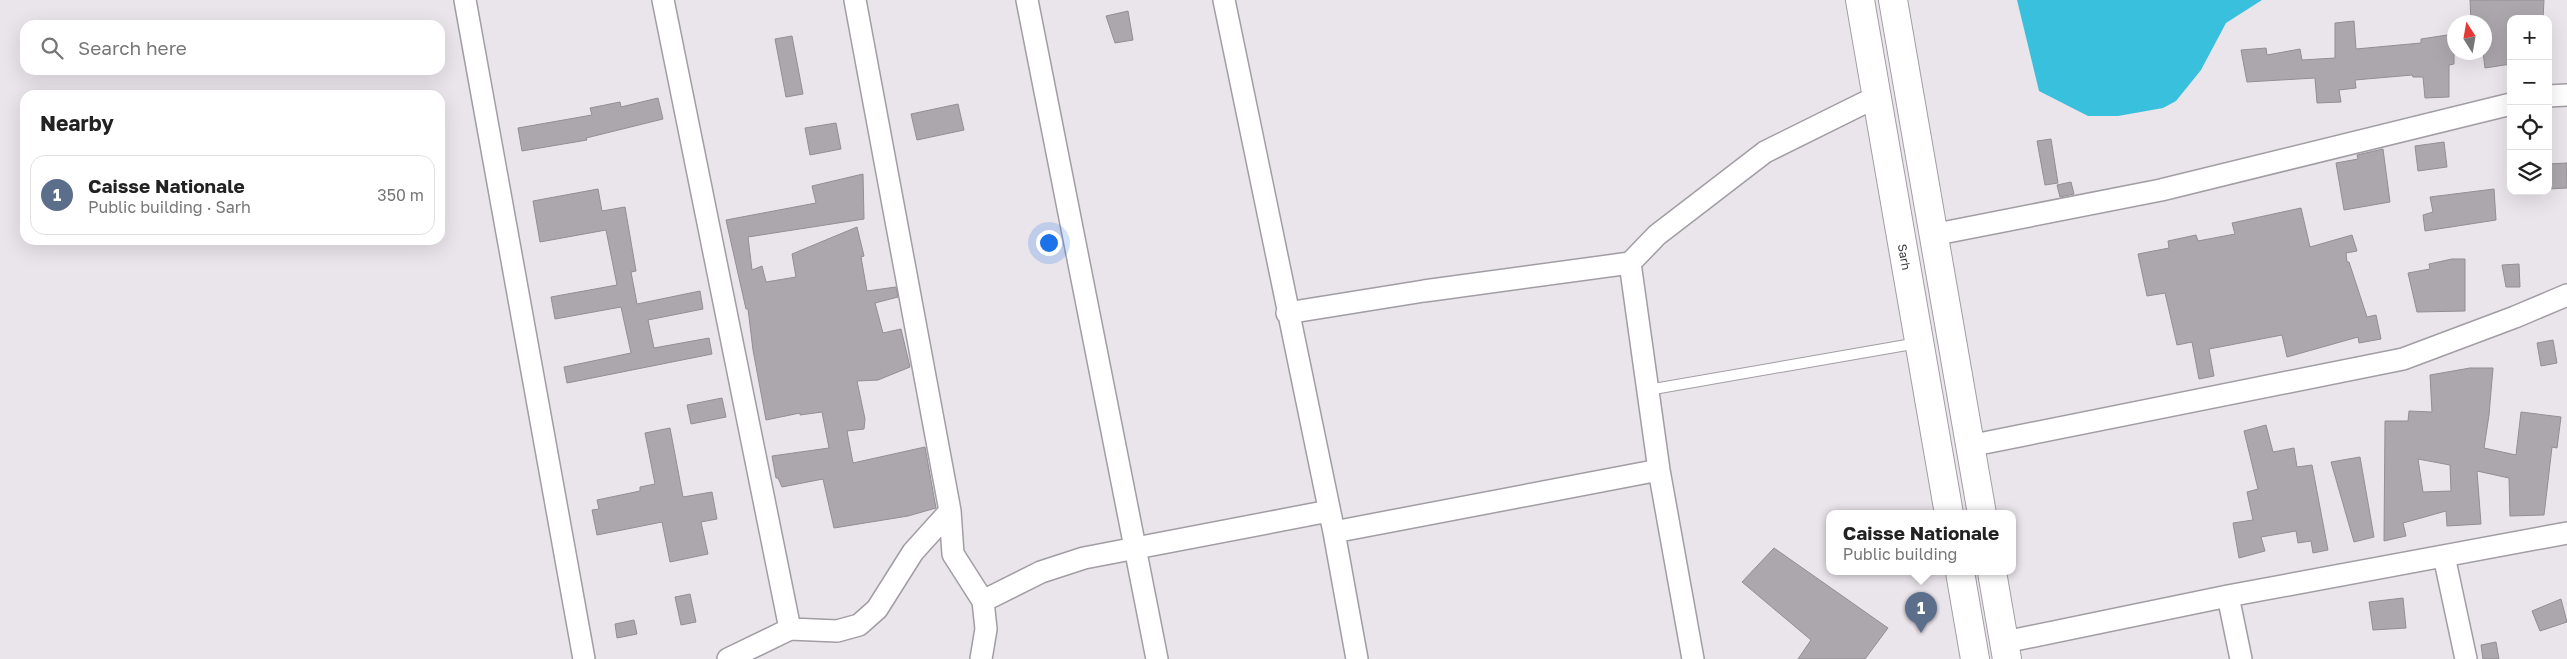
<!DOCTYPE html>
<meta charset="utf-8">
<style>
body{margin:0;font-family:"Golos Text",sans-serif;background:#f2f2f2;color:#222}
.controls{position:absolute;right:15px;top:15px;display:grid;overflow:hidden;border-radius:10px;box-shadow:0 5px 20px #0002}
.controls button{width:45px;height:45px;display:grid;place-items:center;padding:0;border:0;border-bottom:1px solid #e0e0e0;background:#fff;color:#222;font:25px sans-serif}
.compass{position:absolute;left:2447px;top:15px;width:45px;height:45px;border-radius:50%;background:#fff;box-shadow:0 5px 20px #0002;rotate:349deg}
.you{position:absolute;left:1048px;top:242px;width:18px;height:18px;margin:-12px;border:4px solid #fff;border-radius:50%;background:#1a73e8;box-shadow:0 0 0 8px #1a73e833}
.badge{display:grid;place-items:center;width:32px;height:32px;border-radius:50%;background:#be4599;color:#fff;font-size:16px;font-weight:700}
.pin{position:absolute;translate:-50% -41px;filter:drop-shadow(0 1px 2px #0008)}
.pin::after{content:'';position:absolute;top:26px;width:18px;height:15px;background:inherit;clip-path:polygon(0 0,100% 0,50% 100%)}
.popup{position:absolute;left:1826px;top:510px;width:190px;height:65px;box-sizing:border-box;display:grid;place-content:center;border-radius:10px;background:#fff;filter:drop-shadow(0 1px 4px #0005);font-size:16px;white-space:nowrap;color:#767676}
.popup b{font-size:19px;color:#222}
.popup::after{content:'';position:absolute;left:50%;top:100%;margin-left:-10px;border:10px solid transparent;border-top-color:#fff}
.list{margin:0;padding:0;list-style:none}
h2{display:flex;justify-content:space-between;align-items:center;height:65px;margin:0;padding:0 20px;font-size:21px}
h2 small{font-size:16px;font-weight:400;color:#767676}
.list li{display:grid;grid-template-columns:32px 1fr auto;gap:15px;align-items:center;box-sizing:border-box;height:80px;margin:0 10px 10px;padding:0 10px;border:1px solid #e0e0e0;border-radius:15px}
.list b{display:block;font-size:19px;white-space:nowrap}
.list p{margin:0;font-size:16px;white-space:nowrap;color:#767676}
.list em{font-size:16px;font-style:normal;color:#767676}
.icon{flex:none;width:28px;height:28px;fill:none;stroke:currentColor;stroke-width:2;stroke-linecap:round;stroke-linejoin:round}
.map{position:relative;flex:none;width:2567px;height:659px;overflow:hidden}
.search{position:absolute;background:#fff;box-shadow:0 5px 20px #0002;left:20px;top:20px;width:425px;height:55px;display:flex;align-items:center;gap:12px;box-sizing:border-box;padding:0 18px;border-radius:15px;color:#767676;font-size:19px}
.panel{position:absolute;background:#fff;box-shadow:0 5px 20px #0002;left:20px;top:90px;width:425px;height:155px;border-radius:15px}
.map>svg:first-child{display:block}
.water{fill:#39c0dd}
.building{fill:#aca7ad;stroke:#938e94;fill-rule:evenodd}
.lines{fill:none;stroke-linecap:round;stroke-linejoin:round}
.lane-casing{stroke:#a29da4;stroke-width:12}
.street-casing{stroke:#a29da4;stroke-width:24}
.highway-casing{stroke:#a29da4;stroke-width:30}
.lane{stroke:#fff;stroke-width:10}
.street{stroke:#fff;stroke-width:21}
.highway{stroke:#fff;stroke-width:28}
.labels{text-anchor:middle;stroke-width:4.5;stroke-linejoin:round;paint-order:stroke}
.street-label{font-size:12px;fill:#3a383b;stroke:#fff}
</style>
<div class="map">
<svg width="2567" height="659" viewBox="0 0 2567 659">
<rect width="100%" height="100%" fill="#eae4eb"/>
<!-- water -->
<path class="water" d="M2017,0H2262L2226,23L2201,70L2176,101L2163,108L2118,116H2088L2039,91Z"/>
<!-- building -->
<path class="building" d="M2470,0H2544L2543,19H2511V64L2485,68L2483,52L2484,22H2471Z
M1128,11L1133,40L1115,43L1106,16Z
M2354,21L2356,49L2421,43V39L2454,34V64L2449,65V97L2425,98L2423,77H2413L2412,75L2355,80L2356,88L2339,90L2341,102L2317,103L2315,78L2247,82L2241,50L2266,48L2267,55L2300,49L2302,60L2335,58V23Z
M792,36L803,94L786,97L775,39Z
M658,98L663,119L586,138L587,140L522,151L518,128L592,115L590,108L620,102L621,107Z
M958,104L964,130L917,140L911,114Z
M836,123L841,149L810,155L805,128Z
M2051,139L2058,183L2045,185L2037,141Z
M2444,142L2447,167L2418,171L2415,146Z
M2383,149L2390,202L2344,210L2336,163L2358,159L2357,155Z
M2567,163V188L2548,189V164Z
M863,174L864,219L748,237L752,270L762,266L766,282L796,277L792,254L857,227L864,256L861,257L867,291L896,287L898,297L875,303L883,333L901,329L910,367L878,380L857,381L865,419L864,429L847,431L853,463L925,447L936,508L908,516L834,528L823,479L782,487L778,478H776L772,456L829,448L822,412L800,415V413L766,420L753,350L748,309H746L726,220L816,203L812,186Z
M2071,182L2074,194L2060,197L2057,185Z
M598,189L602,211L625,207L636,271L631,272L637,304L700,291L703,309L648,320L654,348L709,338L712,354L567,383L564,367L631,353L621,307L555,319L551,297L617,285L606,230L540,242L533,201Z
M2494,189L2496,220L2425,231L2423,215L2433,212L2430,197Z
M2301,208L2310,247L2352,235L2357,251L2346,253L2347,262H2349L2367,317L2376,315L2381,339L2359,343L2358,337L2287,357L2282,335L2209,349L2214,376L2199,379L2192,342L2177,345L2165,293L2147,296L2138,254L2169,248L2168,241L2196,235L2198,241L2235,234L2232,223Z
M2452,259H2465V311L2417,312L2408,273L2430,269L2429,264Z
M2519,264L2520,287H2506L2502,265Z
M2553,340L2557,363L2541,366L2537,343Z
M2470,368H2493L2489,415L2484,448L2516,455L2521,412L2561,417L2557,448L2552,447L2544,515L2510,516L2509,478L2477,471L2481,524L2447,526L2446,511L2403,523L2406,536L2384,541L2385,421H2408L2409,411L2432,412L2430,375ZM2418,459L2450,465L2451,491L2423,492Z
M722,398L726,417L691,424L687,405Z
M2266,425L2273,452L2294,448L2297,467L2312,465L2328,550L2313,553L2311,541L2298,543L2296,531L2261,537L2265,551L2239,558L2233,523L2253,520L2247,492L2258,489L2244,431Z
M670,428L683,497L712,492L717,519L701,522L708,554L670,562L662,522L597,535L592,510L599,509L597,500L640,491V487L655,484L645,433Z
M2360,457L2374,537L2354,542L2331,462Z
M1774,548L1888,628L1865,659H1798L1811,640L1742,582Z
M690,594L696,622L681,625L675,597Z
M2403,598L2406,628L2373,630L2369,602Z
M2561,599L2567,622L2540,631L2532,611Z
M634,620L637,634L617,638L615,624Z
M2496,642L2499,659H2483L2481,645Z"/>
<g class="lines">
<defs>
<path id="lane" d="M1648,390L1918,343"/>
<path id="street" d="M465,0L584,659
M663,0L790,629
M855,0L950,511L953,554L983,601L986,629L981,659
M1027,0L1157,659
M1224,0L1334,532L1357,659
M2548,96L2567,95
M1932,235L2161,190L2511,104
M1630,263L1659,470L1693,659
M1287,313L1424,291L1630,263L1657,235L1765,152L1876,97
M1969,446L2403,359L2515,317L2567,295
M1334,532L1659,470
M2444,556L2466,659
M2228,596L2241,659
M983,601L1041,572L1084,558L1329,511
M2005,642L2228,596L2567,533
M728,659L790,629L837,631L859,625L877,609L913,552L950,511"/>
<path id="highway" d="M1860,0L1949,514
M1893,0L1982,514
M1960,572L1975,659
M1992,572L2007,659"/>
</defs>
<!-- lane casing -->
<use href="#lane" class="lane-casing"/>
<!-- street casing -->
<use href="#street" class="street-casing"/>
<!-- highway casing -->
<use href="#highway" class="highway-casing"/>
<!-- lane -->
<use href="#lane" class="lane"/>
<!-- street -->
<use href="#street" class="street"/>
<!-- highway -->
<use href="#highway" class="highway"/>
</g>
<g class="labels">
<!-- street labels -->
<g class="street-label">
<text transform="translate(1904 257) rotate(80)" y="4">Sarh</text>
</g>
</g>
</svg>
<div class="controls">
<button>+</button>
<button>−</button>
<button><svg class="icon" aria-label="locate" viewBox="0 0 24 24"><circle cx="12" cy="12" r="6"/><path d="M12 2v4M12 18v4M2 12h4M18 12h4"/></svg></button>
<button><svg class="icon" aria-label="layers" viewBox="0 0 24 24"><path d="M12 4l9 5-9 5-9-5zM3 14l9 5 9-5"/></svg></button>
</div>
<svg class="compass" viewBox="-18 -18 36 36"><path d="M0-13l5 13h-10z" fill="#e53935"/><path d="M0 13l5-13h-10z" fill="#767676"/></svg>
<div class="you"></div>
<div class="pin badge" style="left:1921px;top:633px;background:#5c6f8a">1</div>
<div class="popup"><b>Caisse Nationale</b>Public building</div>
<div class="search"><svg class="icon" aria-label="search" viewBox="0 0 24 24"><circle cx="10" cy="10" r="6"/><path d="M15 15l6 6"/></svg>Search here</div>
<section class="panel">
<h2>Nearby<small></small></h2>
<ul class="list">
<li><span class="badge" style="background:#5c6f8a">1</span><div><b>Caisse Nationale</b><p>Public building · Sarh</p></div><em>350 m</em></li>
</ul>
</section>
</div>
